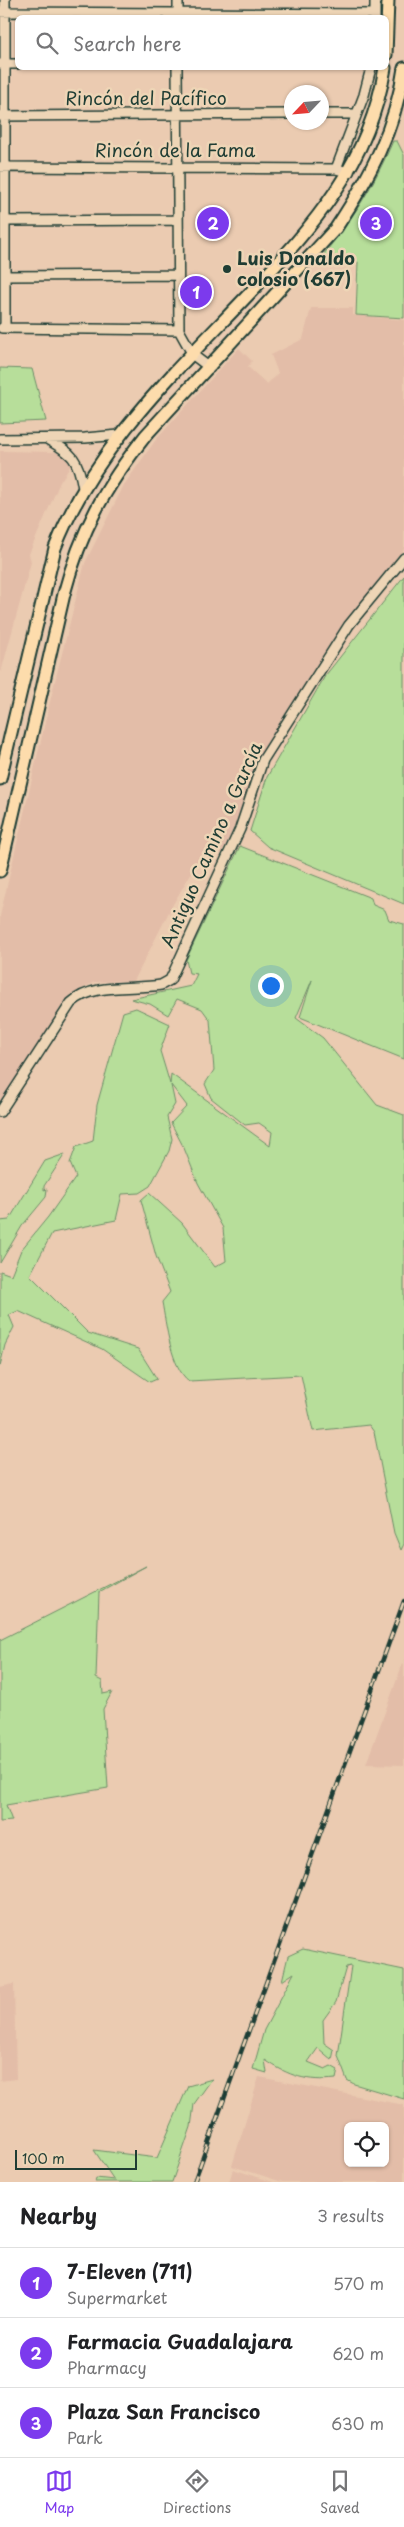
<!DOCTYPE html>
<meta charset="utf-8">
<style>
body{margin:0;font-family:"Playpen Sans",sans-serif;background:#f2f2f2;color:#202124}
.controls{position:absolute;right:15px;bottom:15px;display:grid;overflow:hidden;border-radius:8px;box-shadow:0 1px 4px #0004}
.controls button{width:45px;height:45px;display:grid;place-items:center;padding:0;border:0;border-bottom:1px solid #e0e0e0;background:#fff;color:#202124;font:25px sans-serif}
.compass{position:absolute;left:284px;top:85px;width:45px;height:45px;border-radius:50%;background:#fff;box-shadow:0 1px 4px #0004;rotate:244deg}
.scale{position:absolute;left:15px;bottom:12px;width:122px;box-sizing:border-box;padding-left:5px;border:2px solid #1f3d34;border-top:0;font-size:14px;line-height:18px;white-space:nowrap;color:#1f3d34;-webkit-text-stroke:4px #eed5b6;paint-order:stroke}
.you{position:absolute;left:270px;top:985px;width:18px;height:18px;margin:-12px;border:4px solid #fff;border-radius:50%;background:#1a73e8;box-shadow:0 0 0 8px #1a73e833}
.badge{display:grid;place-items:center;width:32px;height:32px;border-radius:50%;background:#7c3aed;color:#fff;font-size:16px;font-weight:700}
.pin{position:absolute;translate:-50% -50%;border:2px solid #fff;box-shadow:0 1px 5px #0006}
.list{margin:0;padding:0;list-style:none}
h2{display:flex;justify-content:space-between;align-items:center;height:65px;margin:0;padding:0 20px;font-size:21px}
h2 small{font-size:16px;font-weight:400;color:#757577}
.list li{display:grid;grid-template-columns:32px 1fr auto;gap:15px;align-items:center;box-sizing:border-box;height:70px;padding:0 20px;border-top:1px solid #e0e0e0}
.list b{display:block;font-size:19px;white-space:nowrap}
.list p{margin:0;font-size:16px;white-space:nowrap;color:#757577}
.list em{font-size:16px;font-style:normal;color:#757577}
.icon{flex:none;width:28px;height:28px;fill:none;stroke:currentColor;stroke-width:2;stroke-linecap:round;stroke-linejoin:round}
.map{position:relative;flex:none;width:404px;height:2182px;overflow:hidden}
.search{position:absolute;background:#fff;box-shadow:0 1px 4px #0004;left:15px;right:15px;top:15px;height:55px;display:flex;align-items:center;gap:12px;box-sizing:border-box;padding:0 18px;border-radius:8px;color:#757577;font-size:19px}
.sheet{height:275px;background:#fff}
nav{display:flex;justify-content:space-around;align-items:center;box-sizing:border-box;height:70px;border-top:1px solid #e0e0e0;background:#fff;font-size:14px;color:#757577}
nav a{display:grid;justify-items:center;gap:2px}
nav .on{color:#7c3aed}
.map>svg:first-child{display:block}
.built{fill:#e3bda8;fill-rule:evenodd}
.green{fill:#b7de9a;stroke:#6b8e67}
.lines{fill:none;stroke-linecap:round;stroke-linejoin:round}
.minor-casing{stroke:#1f3d34;stroke-width:12}
.major-casing{stroke:#1f3d34;stroke-width:15}
.minor{stroke:#eed5b6;stroke-width:9}
.major{stroke:#fddcac;stroke-width:11}
.rail-casing{stroke:#1f3d34;stroke-width:4.5}
.rail{stroke:#eed5b6;stroke-width:2.5;stroke-dasharray:8;stroke-linecap:butt}
.poi-dot{fill:#1f3d34;stroke:#eed5b6;stroke-width:2}
.labels{text-anchor:middle;stroke-width:5;stroke-linejoin:round;paint-order:stroke}
.street-label{font-size:18px;fill:#1f3d34;stroke:#eed5b6}
.poi-label{font-size:18px;font-weight:bold;fill:#1f3d34;stroke:#eed5b6;text-anchor:start}
</style>
<div class="map">
<svg width="404" height="2182" viewBox="0 0 404 2182">
<rect width="100%" height="100%" fill="#ebcbb1"/>
<filter id="ink" filterUnits="userSpaceOnUse"><feTurbulence type="fractalNoise" baseFrequency=".02" numOctaves="2"/><feDisplacementMap in="SourceGraphic" scale="10" xChannelSelector="R" yChannelSelector="G"/><feConvolveMatrix kernelMatrix="1 2 1 2 8 2 1 2 1" color-interpolation-filters="sRGB"/></filter>
<g filter="url(#ink)">
<!-- built -->
<path class="built" d="M311,308H353V315L404,320V549L314,669L254,768L247,799L222,853L207,846L172,906L134,981L94,982L69,997L0,1107V916L53,689L85,563L124,485L155,441L239,348L252,361L248,367L267,384L278,373L271,355L303,339Z
M0,451L57,452L66,453L70,462V467L60,482L29,554L31,562L0,676Z
M404,1660V1765L366,1764Z
M14,1984L16,2079L0,2081V1987Z
M259,2077L404,2105V2182H282L232,2166ZM348,2126H385V2163H348Z
M233,2169L273,2182H229Z"/>
<!-- green -->
<path class="green" d="M393,141H397L404,155V318L356,315L358,262L325,260L323,255C354,217 373,187 393,141Z
M0,368L32,369L46,421L0,423Z
M404,576V904L268,847L250,831L267,777L325,676Z
M240,846L371,898L373,905L385,910L389,920L404,924V1059L300,1017L312,980L296,1018L323,1038L377,1105L404,1115V1544L401,1550L394,1533L374,1432L369,1425L313,1431L301,1375L189,1381C171,1368 166,1324 162,1302L170,1292L156,1256L141,1200L149,1193L182,1223L215,1267L226,1261L223,1228L198,1183L184,1148L171,1123L187,1106L171,1085L175,1104L167,1117L172,1139L169,1151L150,1186L139,1193L122,1194L116,1220L52,1233L30,1275L88,1333L138,1349L157,1379L150,1382L102,1349L18,1311L9,1315L14,1327L5,1345L0,1366V1271L11,1275L21,1250L48,1217L76,1177L70,1163L76,1147L93,1141L97,1105L123,1012L136,1008L170,1024L160,1051L170,1084L171,1074L270,1146L272,1132L259,1123L245,1125L211,1098L205,1084L214,1070L210,1020L202,1009L177,999L168,1015L150,1004L131,999L191,986L197,974L189,973L186,960Z
M65,1154L44,1186V1190L47,1189L46,1197L22,1226L0,1263V1221L9,1220L45,1161Z
M146,1566L99,1592L96,1678L102,1681L103,1694L112,1692L103,1709L108,1788L6,1805L12,1821L0,1822V1640Z
M303,1949L404,1970V2099L354,2084L347,2080L338,2056L351,1966L346,1967L336,2002L323,2020L324,2043L334,2050L332,2060L318,2048L308,2062L325,2069L331,2066L338,2070L336,2079C307,2082 289,2076 265,2060L267,2073L253,2069L264,2030L294,1973L282,1981L288,1956Z
M212,2079L194,2104L191,2127L172,2182H95L96,2178L114,2180L94,2150L157,2158L188,2086Z"/>
<g class="lines">
<defs>
<path id="minor" d="M5,0V328
M0,12L375,14
M178,17V0
M375,18V0
M0,64H18
M177,68L179,330L193,355L210,368
M322,114H356
M0,116L292,114
M0,167L336,169L349,172
M336,169L364,95L371,68
M5,221L178,220
M5,276L178,275
M2,328L179,330
M0,439L85,438L119,435
M47,439C73,454 78,458 83,488
M0,1112L71,1003C94,982 132,990 161,985L170,980L240,829L263,760L349,625L404,558"/>
<path id="major" d="M386,55L388,0
M0,779L55,548C94,447 176,371 249,294C314,225 369,164 385,68
M0,871L64,594C81,530 105,487 146,435L336,228C369,178 396,128 404,68"/>
</defs>
<!-- minor casing -->
<use href="#minor" class="minor-casing"/>
<!-- major casing -->
<use href="#major" class="major-casing"/>
<!-- minor -->
<use href="#minor" class="minor"/>
<!-- major -->
<use href="#major" class="major"/>
<defs>
<path id="rail" d="M194,2182L404,1601"/>
</defs>
<!-- rail casing -->
<use href="#rail" class="rail-casing"/>
<!-- rail -->
<use href="#rail" class="rail"/>
</g>
</g>
<!-- markers -->
<circle class="poi-dot" cx="227" cy="269" r="5"/>
<g class="labels">
<!-- street labels -->
<g class="street-label">
<text x="146" y="105">Rincón del Pacífico</text>
<text x="175" y="157">Rincón de la Fama</text>
<text transform="translate(212 845) rotate(-66)" y="6">Antiguo Camino a García</text>
</g>
<!-- poi labels -->
<g class="poi-label">
<text x="237" y="265">Luis Donaldo<tspan x="237" dy="21">colosio (667)</tspan></text>
</g>
</g>
</svg>
<div class="controls">
<button><svg class="icon" aria-label="locate" viewBox="0 0 24 24"><circle cx="12" cy="12" r="6"/><path d="M12 2v4M12 18v4M2 12h4M18 12h4"/></svg></button>
</div>
<svg class="compass" viewBox="-18 -18 36 36"><path d="M0-13l5 13h-10z" fill="#e53935"/><path d="M0 13l5-13h-10z" fill="#757577"/></svg>
<div class="scale">100 m</div>
<div class="you"></div>
<div class="pin badge" style="left:196px;top:292px">1</div>
<div class="pin badge" style="left:213px;top:223px">2</div>
<div class="pin badge" style="left:376px;top:223px">3</div>
<div class="search"><svg class="icon" aria-label="search" viewBox="0 0 24 24"><circle cx="10" cy="10" r="6"/><path d="M15 15l6 6"/></svg>Search here</div>
</div>
<section class="sheet">
<h2>Nearby<small>3 results</small></h2>
<ul class="list">
<li><span class="badge">1</span><div><b>7-Eleven (711)</b><p>Supermarket</p></div><em>570 m</em></li>
<li><span class="badge">2</span><div><b>Farmacia Guadalajara</b><p>Pharmacy</p></div><em>620 m</em></li>
<li><span class="badge">3</span><div><b>Plaza San Francisco</b><p>Park</p></div><em>630 m</em></li>
</ul>
</section>
<nav>
<a class="on"><svg class="icon" aria-label="map" viewBox="0 0 24 24"><path d="M3 6l6-2 6 2 6-2v14l-6 2-6-2-6 2zM9 4v14M15 6v14"/></svg>Map</a>
<a><svg class="icon" aria-label="directions" viewBox="0 0 24 24"><path d="M12 3l9 9-9 9-9-9zM9 14v-3h6M13 9l2 2-2 2"/></svg>Directions</a>
<a><svg class="icon" aria-label="saved" viewBox="0 0 24 24"><path d="M7 4h10v16l-5-4-5 4z"/></svg>Saved</a>
</nav>
